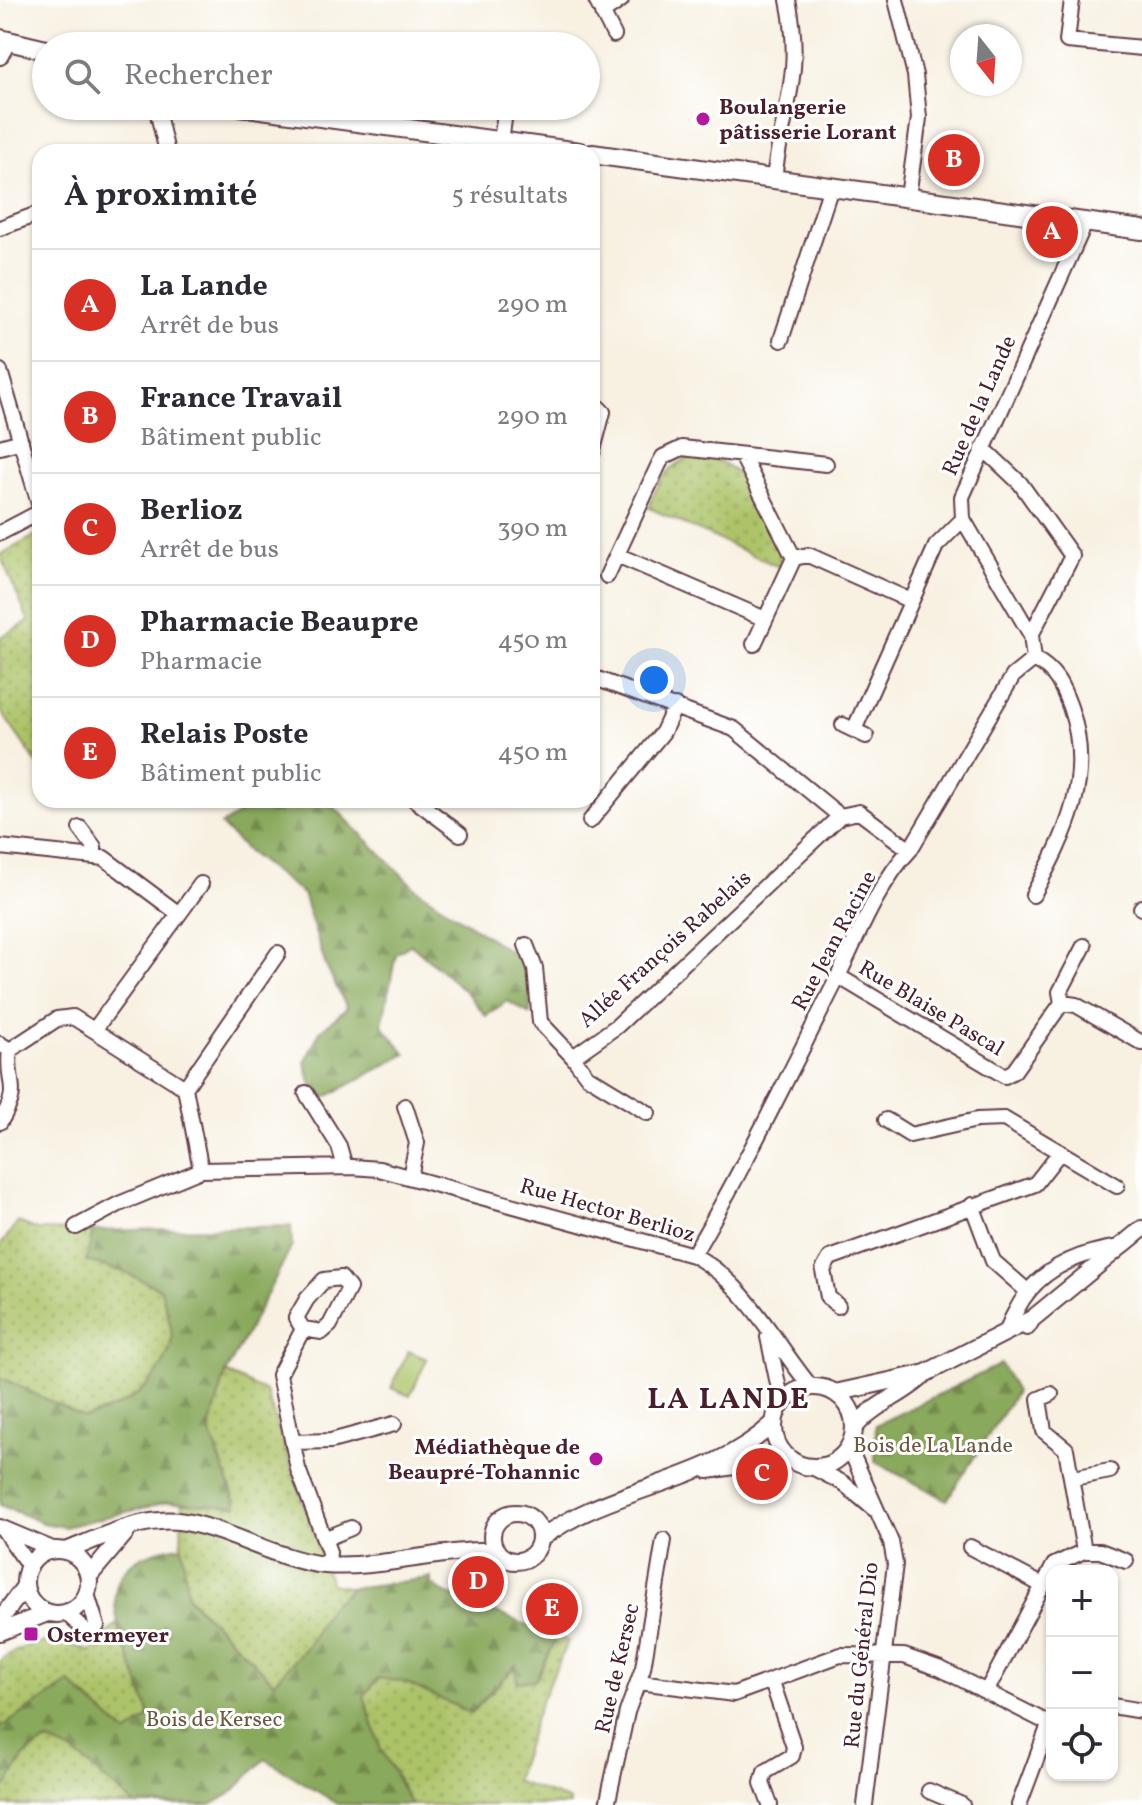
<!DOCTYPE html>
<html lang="fr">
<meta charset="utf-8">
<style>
body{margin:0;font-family:Vollkorn,serif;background:#f2f2f3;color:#2b2b33}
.controls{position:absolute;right:24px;bottom:24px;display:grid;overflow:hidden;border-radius:16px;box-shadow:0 2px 6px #0004}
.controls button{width:72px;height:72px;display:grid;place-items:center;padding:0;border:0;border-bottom:2px solid #e1e1e2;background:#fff;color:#2b2b33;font:40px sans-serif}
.compass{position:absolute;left:950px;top:24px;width:72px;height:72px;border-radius:50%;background:#fff;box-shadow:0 2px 6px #0004;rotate:163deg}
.you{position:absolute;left:654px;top:680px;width:28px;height:28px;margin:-20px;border:6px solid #fff;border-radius:50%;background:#1a73e8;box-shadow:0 0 0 12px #1a73e833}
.badge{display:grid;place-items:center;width:52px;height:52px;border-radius:50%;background:#d93025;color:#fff;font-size:26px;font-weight:700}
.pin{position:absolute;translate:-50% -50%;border:4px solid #fff;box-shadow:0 2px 8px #0006}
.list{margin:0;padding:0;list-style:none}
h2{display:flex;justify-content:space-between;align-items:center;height:104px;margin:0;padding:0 32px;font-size:34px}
h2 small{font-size:26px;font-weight:400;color:#7c7c81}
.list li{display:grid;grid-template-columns:52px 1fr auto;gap:24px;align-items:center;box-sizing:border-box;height:112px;padding:0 32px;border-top:2px solid #e1e1e2}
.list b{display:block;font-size:30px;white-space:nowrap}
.list p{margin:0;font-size:26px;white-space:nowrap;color:#7c7c81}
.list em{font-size:26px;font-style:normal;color:#7c7c81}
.icon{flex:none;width:44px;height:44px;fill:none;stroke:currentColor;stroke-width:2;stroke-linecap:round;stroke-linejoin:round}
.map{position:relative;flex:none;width:1142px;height:1805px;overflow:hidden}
.search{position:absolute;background:#fff;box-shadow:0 2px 6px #0004;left:32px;top:32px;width:568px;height:88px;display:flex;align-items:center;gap:20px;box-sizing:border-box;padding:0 28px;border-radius:44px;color:#7c7c81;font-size:30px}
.panel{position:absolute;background:#fff;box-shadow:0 2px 6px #0004;left:32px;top:144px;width:568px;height:664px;border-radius:24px}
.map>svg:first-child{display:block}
.grass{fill:url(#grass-dots);stroke:#7b714a;stroke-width:2}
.forest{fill:url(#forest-firs);stroke:#6a6444;stroke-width:2}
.garden{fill:#acc368;stroke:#7b714a;stroke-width:2}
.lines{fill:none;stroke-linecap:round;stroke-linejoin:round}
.minor-casing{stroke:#643e46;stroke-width:18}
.tertiary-casing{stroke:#643e46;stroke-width:20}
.secondary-casing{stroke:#643e46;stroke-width:22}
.minor{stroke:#fff;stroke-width:14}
.tertiary{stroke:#fff;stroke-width:16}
.secondary{stroke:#fff;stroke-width:18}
.poi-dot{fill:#b5179e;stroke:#fff;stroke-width:3}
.labels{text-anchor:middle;stroke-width:6;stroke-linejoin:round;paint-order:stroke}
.poi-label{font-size:22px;font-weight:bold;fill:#4a1f2b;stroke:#fff;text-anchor:start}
.street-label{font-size:22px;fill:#4a1f2b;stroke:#fff}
.park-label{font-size:22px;fill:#6c5840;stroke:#fff}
.district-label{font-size:30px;font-weight:bold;letter-spacing:2px;fill:#4a1f2b;stroke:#fff}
</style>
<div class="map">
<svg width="1142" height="1805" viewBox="0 0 1142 1805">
<defs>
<pattern id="grass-dots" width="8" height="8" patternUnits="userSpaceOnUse" patternTransform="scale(2)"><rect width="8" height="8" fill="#acc368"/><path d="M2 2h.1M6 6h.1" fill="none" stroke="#8e9e56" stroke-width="1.8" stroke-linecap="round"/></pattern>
<pattern id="forest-firs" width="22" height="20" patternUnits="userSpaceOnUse" patternTransform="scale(2)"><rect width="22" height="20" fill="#89a95c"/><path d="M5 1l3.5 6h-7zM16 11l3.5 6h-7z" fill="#72894c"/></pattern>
</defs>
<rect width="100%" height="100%" fill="#fff"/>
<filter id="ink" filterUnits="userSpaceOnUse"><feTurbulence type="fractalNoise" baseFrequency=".0125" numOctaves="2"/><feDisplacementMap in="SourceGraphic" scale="16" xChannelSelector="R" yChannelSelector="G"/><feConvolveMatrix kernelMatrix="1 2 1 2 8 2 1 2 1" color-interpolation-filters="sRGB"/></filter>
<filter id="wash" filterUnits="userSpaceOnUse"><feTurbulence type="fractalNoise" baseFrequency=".006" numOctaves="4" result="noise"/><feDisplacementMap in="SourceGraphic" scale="32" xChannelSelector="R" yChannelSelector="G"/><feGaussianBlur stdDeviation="1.8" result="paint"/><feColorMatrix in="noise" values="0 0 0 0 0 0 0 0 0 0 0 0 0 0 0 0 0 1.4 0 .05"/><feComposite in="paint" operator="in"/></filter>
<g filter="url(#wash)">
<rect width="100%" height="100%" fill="#f8f1e2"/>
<!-- grass -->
<path class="grass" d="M696,455C750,461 762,512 780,556L781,568L649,508C657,481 668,465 696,455Z
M40,533V768L0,710V637L29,622L0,555Z
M18,1222L38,1230L93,1231L87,1261L124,1272L161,1289C164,1304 175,1331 171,1344C158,1390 125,1406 84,1418L0,1377V1246Z
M226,1373L266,1392L331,1584L352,1588L329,1607L308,1645L274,1683L188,1597L181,1551L182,1502L237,1506L209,1429Z
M116,1624L138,1674L150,1717L127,1734L70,1683L0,1728V1660C33,1638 56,1637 91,1652Z
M557,1637L568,1641L539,1706L515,1781L570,1801V1805H411L380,1747L364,1696L379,1678L404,1681L471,1713L516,1665L547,1655Z
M46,1741L75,1753L135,1805H0V1790L7,1785L24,1756Z"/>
<!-- forest -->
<path class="forest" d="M262,800H327L414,887L519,958L531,979L530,1014L507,1001L486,1016L466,992L411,944L396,954L382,1025L406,1054L317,1102L305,1062L320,1031L347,1008L326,966L303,894L248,852L221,825Z
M291,1226L292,1246L226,1373L209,1429L237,1506L168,1502L65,1527L43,1523L0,1505V1377L85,1418C125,1406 158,1389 171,1344C175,1331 164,1304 161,1289L124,1272L86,1261L93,1231Z
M1001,1364L1016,1392L947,1500L875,1462L876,1425Z
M182,1546L188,1598L274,1682L308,1645L329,1607L352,1588L431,1578V1584L443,1592L557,1637L535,1680L517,1682L515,1666L471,1713L404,1682L378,1678L364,1696L380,1747L411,1805L338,1804L265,1759L231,1794L210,1805H135L75,1753L47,1741L24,1756L7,1786L0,1790V1728L70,1683L127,1734L150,1717C133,1648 65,1561 182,1546Z"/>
<!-- garden -->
<path class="garden" d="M408,1351L427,1359L410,1396L391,1388Z"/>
</g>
<g filter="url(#ink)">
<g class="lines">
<defs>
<path id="minor" d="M596,0L614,35
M896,0L915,75L919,118L908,197
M1072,0L1067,41L1142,48
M602,13L621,0
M0,57L9,41
M156,106L167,152
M501,141L506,106
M454,152L455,135
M774,179C782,109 804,75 788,0
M0,228L40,213
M781,340L831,187
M0,371L40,507
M592,401L603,412L592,454
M0,447L21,441
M983,448L1020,483L1072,556L1031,635
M742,456L794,558
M963,519L1031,635L1034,659
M0,533L40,512
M617,555L765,619
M794,558L808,555L911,601
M607,576L659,464L663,457L682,448L826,464
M754,644L794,558
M592,677L734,729L840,816L859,812L910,850
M843,725L866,736
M854,730L936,546L963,519L962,497L1085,223
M415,800L460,834
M590,821L663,732L675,706
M80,828L94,847V857
M0,847L104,858L179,914
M1033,895C1066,834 1095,778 1070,707C1062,685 1055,670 1034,659
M1141,908L1142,907
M526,945L535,968L540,1022L573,1057L617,1026L840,816
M838,976L1005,1076L1014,1071L1062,1003L1076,1005L1142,1043
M1062,1003L1060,992L1084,946
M95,1029L201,884
M0,1044L10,1050L57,1019L73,1017L185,1088L201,1170
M573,1057L587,1076L648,1113
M185,1088L278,953
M306,1093L339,1146L345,1167
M405,1106L417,1143L410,1177
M886,1120L910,1135L977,1120L1004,1119L1117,1186
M0,1122C23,1085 5,1085 10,1050
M972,1205L993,1261L1026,1290
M76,1227L119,1204L201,1170L352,1167L379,1169L693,1255C747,1284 773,1341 811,1387
M693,1255C745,1166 789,1074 835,983C855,942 879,882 910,850L1013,676L1034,659
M341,1278L349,1288L330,1325L322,1332L303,1329L296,1318L307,1299L324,1280Z
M838,1306L828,1297L823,1270L830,1258L1035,1184L1060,1152
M303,1329L279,1375L298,1469L329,1552L328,1565
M1008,1332C1008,1323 1013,1317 1017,1309C1037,1270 1077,1253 1120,1247
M768,1337L782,1403
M293,1442L331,1441L394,1424
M849,1447L891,1542L895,1564L865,1805
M814,1468L843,1483L874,1509
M1073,1478L1110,1471
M0,1527L55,1550
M3,1529L29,1566
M324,1539L351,1528
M970,1547L1042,1585
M1084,1551H1100L1126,1561
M87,1594L97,1626
M66,1613L88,1633
M639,1682L734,1694L840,1655L904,1656L941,1669L1052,1725
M986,1692L1054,1565L1084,1551L1066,1449L1044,1431L1039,1399L1051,1394
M1112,1706L1142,1711
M929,1791L962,1805
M607,1805L627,1712L643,1668L664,1540
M770,1805L762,1783L765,1772L792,1756L794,1747L772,1682
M1019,1805L1049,1725"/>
<path id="tertiary" d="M1027,1327L1032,1319L1142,1229
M774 1427a40 40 0 1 1 80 0a40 40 0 1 1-80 0Z
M835,1393L926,1373
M855,1427C874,1403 905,1395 926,1373L1032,1319
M708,1470L787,1458
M492 1537a24 24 0 1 1 48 0a24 24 0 1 1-48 0Z
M540,1539C610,1486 707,1485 774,1423
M25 1582a32 32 0 1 1 64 0a32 32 0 1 1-64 0Z
M66,1551C94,1540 129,1523 160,1521C209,1516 271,1560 325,1565C383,1569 439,1549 497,1551
M89,1576L126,1532
M0,1620L25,1586
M0,1632L47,1613"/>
<path id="secondary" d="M0,39L46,50
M239,106L579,152
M592,154L1142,230"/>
</defs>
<!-- minor casing -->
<use href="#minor" class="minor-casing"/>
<!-- tertiary casing -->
<use href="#tertiary" class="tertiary-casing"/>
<!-- secondary casing -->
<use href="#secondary" class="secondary-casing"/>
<!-- minor -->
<use href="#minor" class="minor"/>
<!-- tertiary -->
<use href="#tertiary" class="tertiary"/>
<!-- secondary -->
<use href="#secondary" class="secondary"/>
</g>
</g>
<!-- markers -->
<g class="poi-dot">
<circle cx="703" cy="119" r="8"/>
<circle cx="596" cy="1459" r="8"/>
<rect x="23" y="1626" width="16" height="16" rx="4"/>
</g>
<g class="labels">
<!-- poi labels -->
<g class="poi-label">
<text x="719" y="114">Boulangerie<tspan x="719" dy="25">pâtisserie Lorant</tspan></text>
<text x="580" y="1454" text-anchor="end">Médiathèque de<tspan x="580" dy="25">Beaupré-Tohannic</tspan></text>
<text x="47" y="1642">Ostermeyer</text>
</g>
<!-- street labels -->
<g class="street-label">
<text transform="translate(978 405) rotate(-66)" y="8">Rue de la Lande</text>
<text transform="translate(833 940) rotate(-62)" y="8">Rue Jean Racine</text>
<text transform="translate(664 948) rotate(-42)" y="8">Allée François Rabelais</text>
<text transform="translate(932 1007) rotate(31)" y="8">Rue Blaise Pascal</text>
<text transform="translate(608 1209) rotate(16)" y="8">Rue Hector Berlioz</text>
<text transform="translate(860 1655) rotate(-84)" y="8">Rue du Général Dio</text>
<text transform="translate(616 1668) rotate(-77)" y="8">Rue de Kersec</text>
</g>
<!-- park labels -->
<g class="park-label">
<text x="933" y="1452">Bois de La Lande</text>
<text x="214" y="1726">Bois de Kersec</text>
</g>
<!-- district labels -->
<g class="district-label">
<text x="729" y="1408">LA LANDE</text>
</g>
</g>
</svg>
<div class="controls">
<button>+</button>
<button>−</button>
<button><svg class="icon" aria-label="locate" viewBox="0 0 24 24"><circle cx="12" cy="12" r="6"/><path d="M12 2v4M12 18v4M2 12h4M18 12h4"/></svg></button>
</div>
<svg class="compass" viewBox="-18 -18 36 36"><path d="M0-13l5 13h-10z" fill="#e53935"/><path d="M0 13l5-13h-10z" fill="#7c7c81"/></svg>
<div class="you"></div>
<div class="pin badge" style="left:1052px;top:232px">A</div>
<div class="pin badge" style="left:954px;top:160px">B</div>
<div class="pin badge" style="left:762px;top:1474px">C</div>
<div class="pin badge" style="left:478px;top:1582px">D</div>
<div class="pin badge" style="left:552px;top:1609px">E</div>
<div class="search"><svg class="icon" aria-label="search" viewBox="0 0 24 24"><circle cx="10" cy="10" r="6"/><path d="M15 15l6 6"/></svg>Rechercher</div>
<section class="panel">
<h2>À proximité<small>5 résultats</small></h2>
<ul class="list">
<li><span class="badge">A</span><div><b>La Lande</b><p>Arrêt de bus</p></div><em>290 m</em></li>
<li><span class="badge">B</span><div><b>France Travail</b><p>Bâtiment public</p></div><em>290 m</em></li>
<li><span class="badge">C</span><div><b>Berlioz</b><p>Arrêt de bus</p></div><em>390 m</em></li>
<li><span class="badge">D</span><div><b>Pharmacie Beaupre</b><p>Pharmacie</p></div><em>450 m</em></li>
<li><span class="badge">E</span><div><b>Relais Poste</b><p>Bâtiment public</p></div><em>450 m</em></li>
</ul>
</section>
</div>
